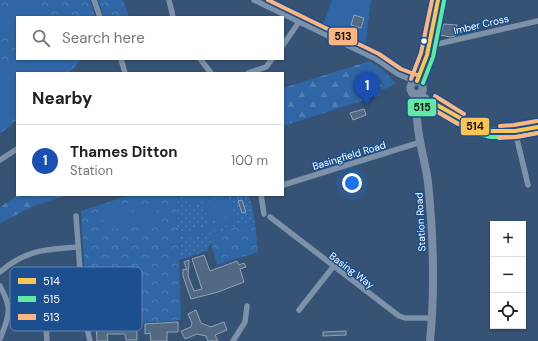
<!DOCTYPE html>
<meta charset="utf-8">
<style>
body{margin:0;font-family:"DM Sans",sans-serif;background:#f2f2f2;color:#202124}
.controls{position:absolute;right:12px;bottom:12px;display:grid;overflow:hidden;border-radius:0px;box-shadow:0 1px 3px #0004}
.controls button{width:36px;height:36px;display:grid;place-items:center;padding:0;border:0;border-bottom:1px solid #e0e0e0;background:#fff;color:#202124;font:20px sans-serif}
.you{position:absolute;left:352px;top:183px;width:14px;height:14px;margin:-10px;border:3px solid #fff;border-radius:50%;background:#1a73e8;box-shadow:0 0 0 6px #1a73e833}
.badge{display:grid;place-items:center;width:26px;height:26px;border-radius:50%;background:#656970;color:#fff;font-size:13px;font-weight:700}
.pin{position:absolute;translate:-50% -33px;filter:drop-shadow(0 1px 2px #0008)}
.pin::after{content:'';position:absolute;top:21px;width:14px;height:12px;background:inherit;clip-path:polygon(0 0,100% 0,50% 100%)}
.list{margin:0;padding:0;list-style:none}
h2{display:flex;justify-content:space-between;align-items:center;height:52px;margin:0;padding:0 16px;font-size:17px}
h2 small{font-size:13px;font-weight:400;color:#757577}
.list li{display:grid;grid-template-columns:26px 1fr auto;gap:12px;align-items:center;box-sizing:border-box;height:72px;padding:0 16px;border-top:1px solid #e0e0e0}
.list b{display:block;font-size:15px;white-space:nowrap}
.list p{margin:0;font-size:13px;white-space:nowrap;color:#757577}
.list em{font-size:13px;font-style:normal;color:#757577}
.icon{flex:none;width:22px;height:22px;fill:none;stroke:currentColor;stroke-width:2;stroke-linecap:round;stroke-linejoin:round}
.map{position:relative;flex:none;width:538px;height:341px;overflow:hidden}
.search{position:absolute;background:#fff;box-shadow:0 1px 3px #0004;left:16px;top:16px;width:268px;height:44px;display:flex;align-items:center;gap:10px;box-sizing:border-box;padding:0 14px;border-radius:0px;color:#757577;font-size:15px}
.panel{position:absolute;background:#fff;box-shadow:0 1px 3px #0004;left:16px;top:72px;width:268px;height:124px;border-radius:0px}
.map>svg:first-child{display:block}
.grass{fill:url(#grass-dots)}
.forest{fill:url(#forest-firs)}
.park{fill:url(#park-crowns)}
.pitch{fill:#2f66a5}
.building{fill:#526984;stroke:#92a2b6}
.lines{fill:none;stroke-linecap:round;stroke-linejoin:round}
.minor{stroke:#7d92a8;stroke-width:5.5}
.secondary{stroke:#798da4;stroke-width:8}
.bus-1-casing{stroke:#1b4f8f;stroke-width:7}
.bus-2-casing{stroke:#1b4f8f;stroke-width:7}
.bus-3-casing{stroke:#1b4f8f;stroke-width:7}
.bus-1{stroke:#fcc553;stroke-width:4}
.bus-2{stroke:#60e9a3;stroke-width:4}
.bus-3{stroke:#ffb580;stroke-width:4}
.bus-dot{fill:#fff;stroke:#1b4f8f;stroke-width:1.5}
.labels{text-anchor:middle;stroke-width:3;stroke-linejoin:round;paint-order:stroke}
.street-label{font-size:10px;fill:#fff;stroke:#1b4f8f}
.key{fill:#1b4f8f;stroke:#5f84b1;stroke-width:1}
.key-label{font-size:11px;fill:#fff}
.line-badge{stroke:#1b4f8f;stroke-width:1.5}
.pale-badge-label{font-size:11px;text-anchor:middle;font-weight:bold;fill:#111}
</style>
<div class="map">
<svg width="538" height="341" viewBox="0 0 538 341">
<defs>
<pattern id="grass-dots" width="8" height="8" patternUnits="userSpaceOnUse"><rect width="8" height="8" fill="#2f66a5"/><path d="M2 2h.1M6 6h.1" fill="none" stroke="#4e7db2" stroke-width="1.8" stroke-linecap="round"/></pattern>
<pattern id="forest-firs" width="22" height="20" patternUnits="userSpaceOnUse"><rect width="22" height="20" fill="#2f66a5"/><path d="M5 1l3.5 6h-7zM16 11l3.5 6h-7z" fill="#4e7db2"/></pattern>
<pattern id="park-crowns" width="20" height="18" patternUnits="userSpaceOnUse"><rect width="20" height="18" fill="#2f66a5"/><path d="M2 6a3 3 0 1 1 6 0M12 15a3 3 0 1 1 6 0" fill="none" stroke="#4e7db2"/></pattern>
</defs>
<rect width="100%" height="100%" fill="#365274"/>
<!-- grass -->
<path class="grass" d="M177,195H248L252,205L255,222L244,226L243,224L209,235L211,242L207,251L179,260Z"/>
<!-- forest -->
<path class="forest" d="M370,61L384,71L396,84L380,91L381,95L283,126V88Z
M18,195H66L34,206L0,223V207Z"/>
<!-- park -->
<path class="park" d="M0,0H90L95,17H17V59H82L69,73H17V120L0,134Z
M98,0H123L129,17H104Z
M130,195H177L181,320L143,323L142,308L87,310L81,211Z
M255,222L258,252L217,265L209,235L243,224L244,226Z"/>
<!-- pitch -->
<path class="pitch" d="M26,0H36L49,17H17V50L0,28V21Z
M332,0H371L365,48L322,27Z
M24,59H71L53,73H35Z
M17,60L25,73H17V109L0,120V70Z
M186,195H222L190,206Z
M228,196L234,213L209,222L203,204Z
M129,203V228L103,229V205Z
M156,207L157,222L135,223L134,208Z
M235,215L238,222L187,239L185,233Z"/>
<!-- building -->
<path class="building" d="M354,15L364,18L361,28L351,25Z
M444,24L457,25L455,36L450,37L440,35Z
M364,109L366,115L353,120L350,113Z
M242,200L246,212L242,213L238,201Z
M204,255L210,271L237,261L239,265L244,263L246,267L240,269L244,282L218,292L191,299L183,276V269L187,270L184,262L189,260L188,276L194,291L202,289L192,259Z
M136,309L137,340H126L125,334H107L108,341H97L95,311L107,310L108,323L125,322L124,310Z
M196,310L201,323L211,327L224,322L227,330L215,335L218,341H208L206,336L197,334L185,339L181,331L191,327L192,323L188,314Z
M178,322V332H167V341H151L150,333L145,334V324Z
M346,331V335L323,336V332Z"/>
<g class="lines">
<!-- minor -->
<path class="minor" d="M94,0L100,17
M169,0L173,17
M254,0L376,59L398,74L414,81
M283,45L299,22
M429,46L538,21
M121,59L125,73
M201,60L211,73
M248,73L266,67L272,59
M421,93L430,101L476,127L487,130L515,131L538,127
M515,131L528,185
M0,160L17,149
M283,185L421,142
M261,195L264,214
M76,216L83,311L90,341
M270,217L399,316L405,318H431
M0,272C27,249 45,250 78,247
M56,285V296
M0,286C13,309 9,316 0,339
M56,290L81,289
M299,310L333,267
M46,328L47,341
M233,341L245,322L247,306"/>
<!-- secondary -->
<path class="secondary" d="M417,81L427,55L438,0
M414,94H419L423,90L422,83L417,81L412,83C407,91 415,95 418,102
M419,94C419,102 417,110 417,118C418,140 425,160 428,182C433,232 435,291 430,341"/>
<defs>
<path id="bus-1" d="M417,81L427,55L438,0
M418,102L430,101L476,127L491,131H515L538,127"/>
<path id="bus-2" d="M423,83L433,57L444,1
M418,108L429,107L473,132L490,137H516L538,133"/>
<path id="bus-3" d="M268,0L379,54L401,69L417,75
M411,79L421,53L432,0
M435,96L464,114
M429,107L458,124
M500,126L514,125L537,121
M499,138L516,137L538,133"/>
</defs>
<!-- bus-1 casing -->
<use href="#bus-1" class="bus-1-casing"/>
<!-- bus-2 casing -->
<use href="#bus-2" class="bus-2-casing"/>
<!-- bus-3 casing -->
<use href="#bus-3" class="bus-3-casing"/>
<!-- bus-1 -->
<use href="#bus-1" class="bus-1"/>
<!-- bus-2 -->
<use href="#bus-2" class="bus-2"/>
<!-- bus-3 -->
<use href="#bus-3" class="bus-3"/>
</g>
<!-- markers -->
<circle class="bus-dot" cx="424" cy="41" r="3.5"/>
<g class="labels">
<!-- street labels -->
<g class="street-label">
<text transform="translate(481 24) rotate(-13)" y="4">Imber Cross</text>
<text transform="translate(349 155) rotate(-17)" y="4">Basingfield Road</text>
<text transform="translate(420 222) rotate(-93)" y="4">Station Road</text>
<text transform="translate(352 270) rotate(37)" y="4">Basing Way</text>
</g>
</g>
<!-- legend -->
<rect x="10" y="267" width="132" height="64" rx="6" class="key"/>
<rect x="18" y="278" width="18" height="6" fill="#fcc553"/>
<rect x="18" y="296" width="18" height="6" fill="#60e9a3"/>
<rect x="18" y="314" width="18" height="6" fill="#ffb580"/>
<g class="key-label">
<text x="43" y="285">514</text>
<text x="43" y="303">515</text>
<text x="43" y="321">513</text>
</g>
<g class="line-badge">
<rect x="328" y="27" width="30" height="19" rx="4" fill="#ffb580"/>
<rect x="407" y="98" width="30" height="19" rx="4" fill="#60e9a3"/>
<rect x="460" y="117" width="30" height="19" rx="4" fill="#fcc553"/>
</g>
<g class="pale-badge-label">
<text x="343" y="40">513</text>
<text x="422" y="111">515</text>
<text x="475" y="130">514</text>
</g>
</svg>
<div class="controls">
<button>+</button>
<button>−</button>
<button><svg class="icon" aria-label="locate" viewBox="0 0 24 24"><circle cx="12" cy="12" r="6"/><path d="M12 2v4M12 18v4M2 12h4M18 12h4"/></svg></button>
</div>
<div class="you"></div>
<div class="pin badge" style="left:367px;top:105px;background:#1a4fb4">1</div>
<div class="search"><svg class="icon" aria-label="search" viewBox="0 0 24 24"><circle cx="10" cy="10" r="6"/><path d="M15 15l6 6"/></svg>Search here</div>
<section class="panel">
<h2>Nearby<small></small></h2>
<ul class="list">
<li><span class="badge" style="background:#1a4fb4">1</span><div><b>Thames Ditton</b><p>Station</p></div><em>100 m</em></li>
</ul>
</section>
</div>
